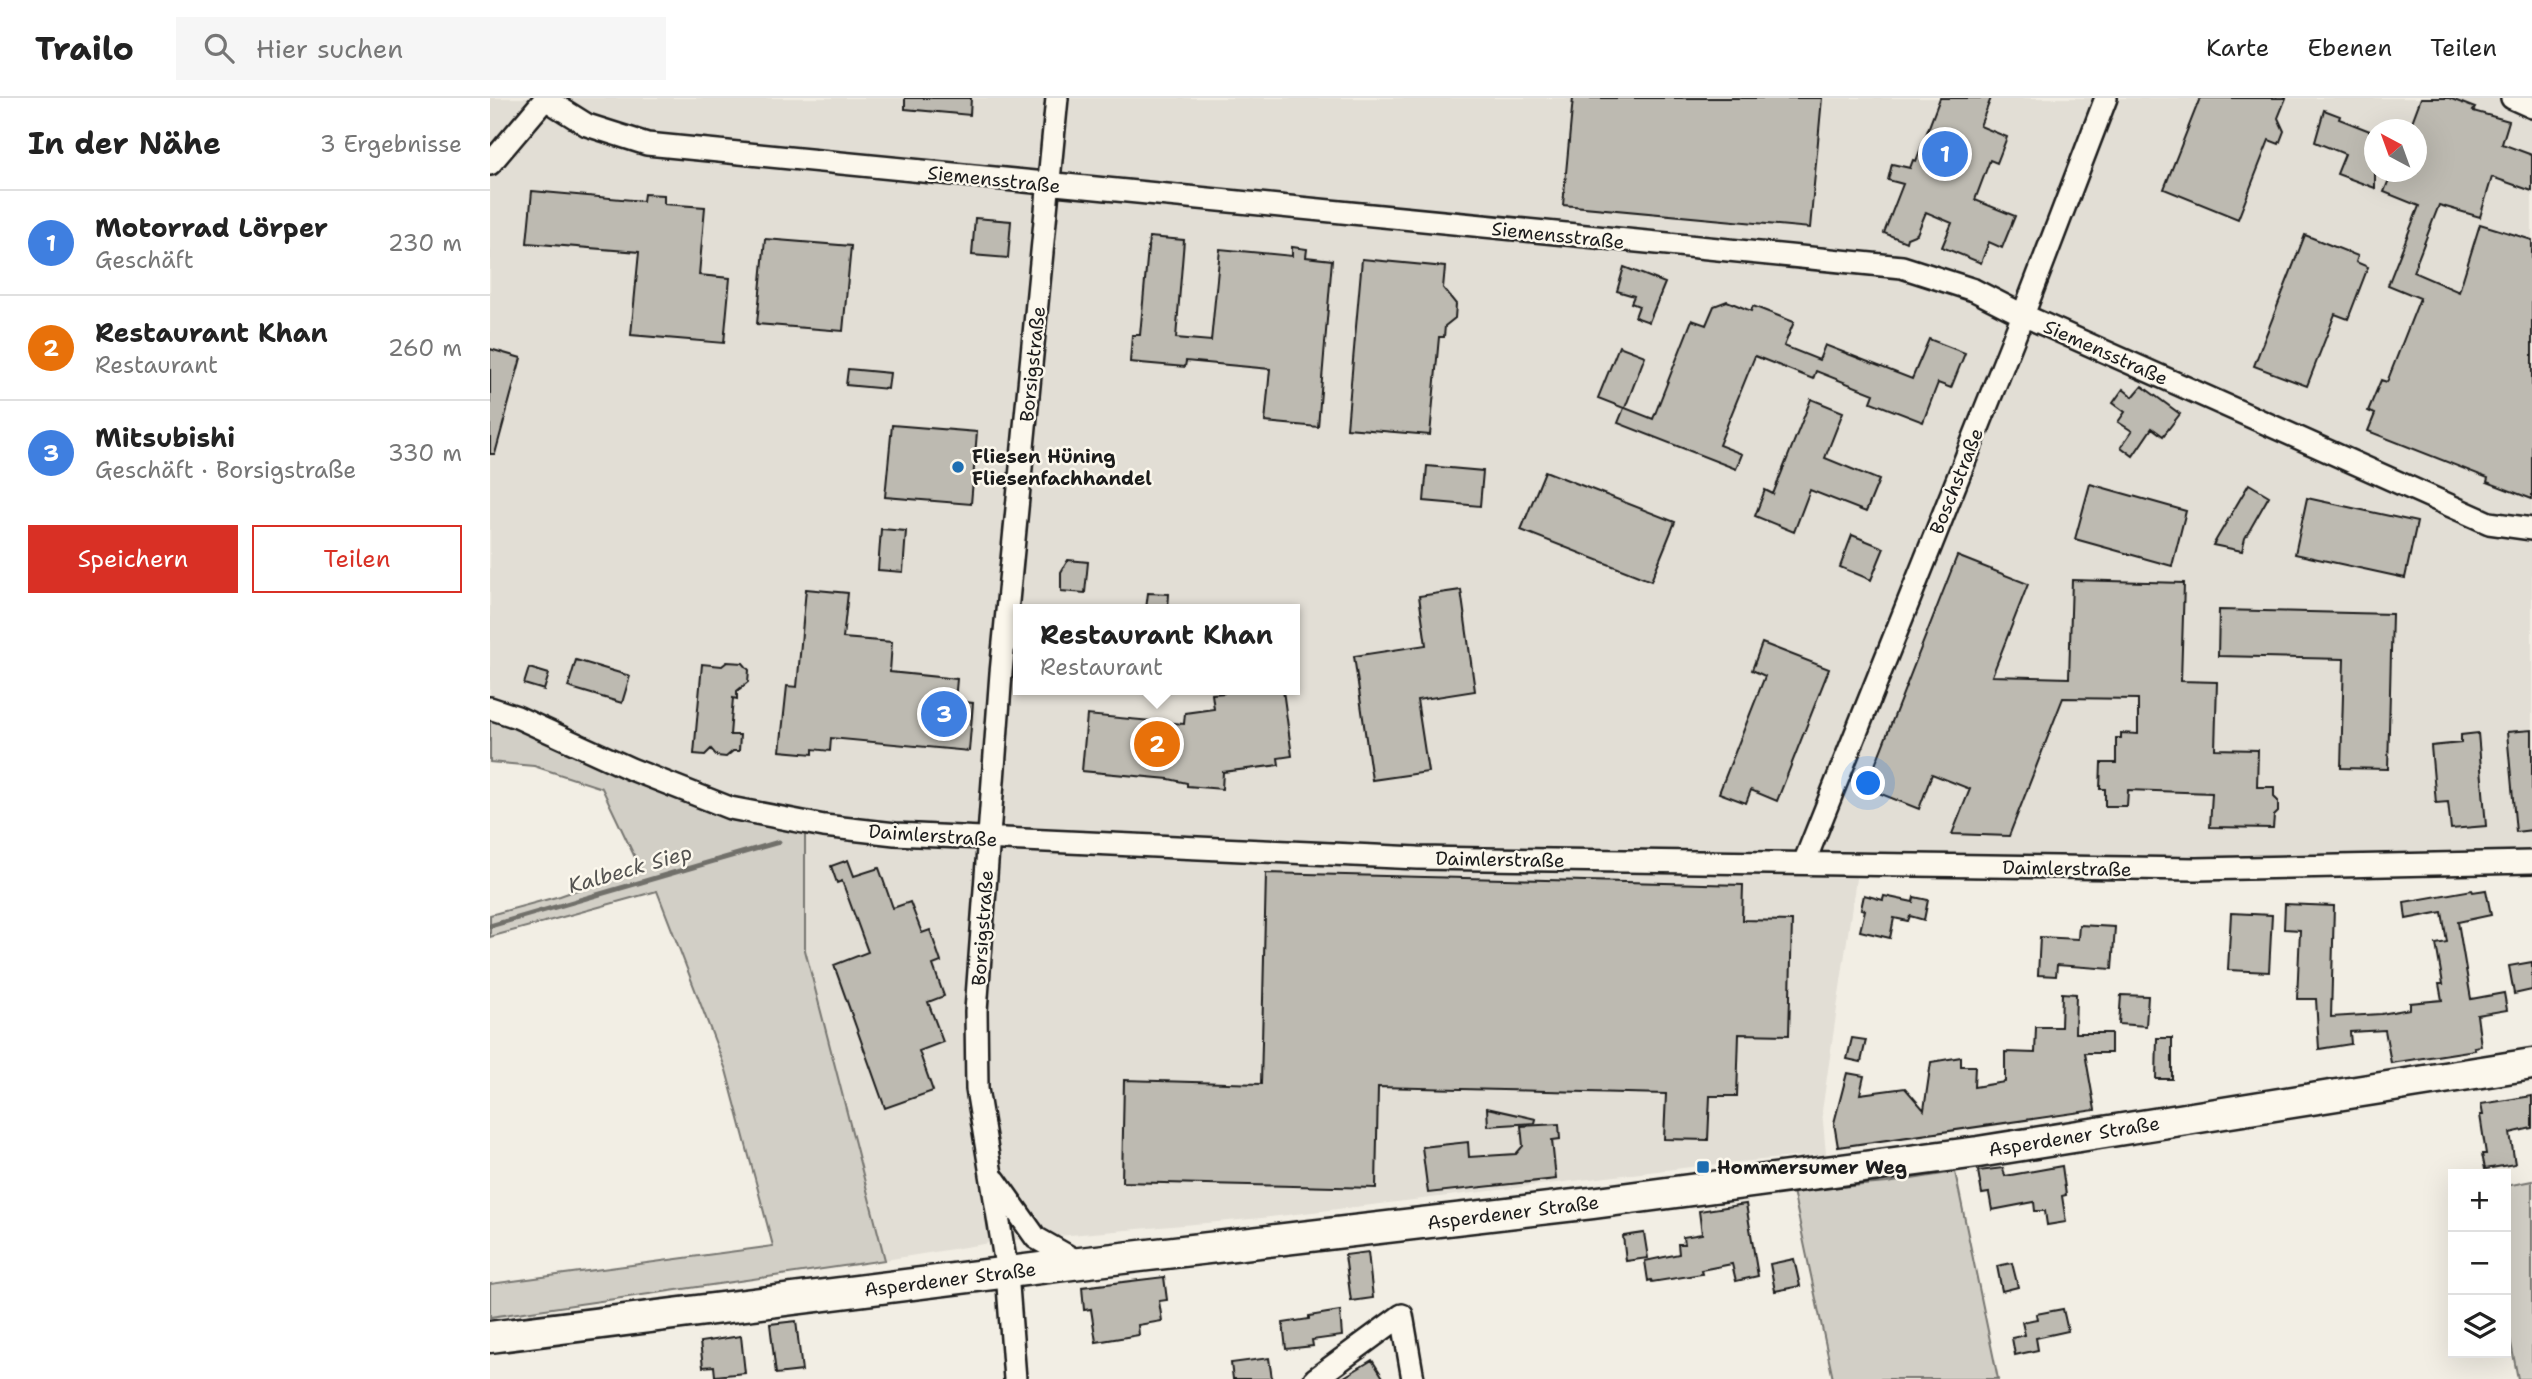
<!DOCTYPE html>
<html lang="de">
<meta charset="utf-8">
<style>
body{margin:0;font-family:"Shantell Sans",sans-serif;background:#f6f6f6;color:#222}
.controls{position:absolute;right:21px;bottom:21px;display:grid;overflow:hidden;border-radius:0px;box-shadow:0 7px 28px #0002}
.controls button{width:63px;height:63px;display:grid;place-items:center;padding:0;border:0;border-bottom:2px solid #e0e0e0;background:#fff;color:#222;font:35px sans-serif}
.compass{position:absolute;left:1874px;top:21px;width:63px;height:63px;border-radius:50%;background:#fff;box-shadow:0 7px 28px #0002;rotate:319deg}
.you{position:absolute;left:1379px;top:686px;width:24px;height:24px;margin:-18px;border:5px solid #fff;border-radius:50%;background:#1a73e8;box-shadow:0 0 0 10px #1a73e833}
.badge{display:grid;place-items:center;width:46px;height:46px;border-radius:50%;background:#d93025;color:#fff;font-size:23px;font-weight:700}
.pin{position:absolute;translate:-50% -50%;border:4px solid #fff;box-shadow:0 2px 7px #0006}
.popup{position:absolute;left:523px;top:506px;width:287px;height:91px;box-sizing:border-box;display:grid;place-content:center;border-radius:0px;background:#fff;filter:drop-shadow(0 2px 5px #0005);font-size:23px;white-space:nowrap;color:#767676}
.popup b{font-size:26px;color:#222}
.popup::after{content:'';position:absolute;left:50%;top:100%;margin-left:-14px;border:14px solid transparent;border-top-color:#fff}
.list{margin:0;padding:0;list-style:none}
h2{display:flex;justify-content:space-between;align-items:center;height:91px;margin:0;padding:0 28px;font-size:30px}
h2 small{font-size:23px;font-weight:400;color:#767676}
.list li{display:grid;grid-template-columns:46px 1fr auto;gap:21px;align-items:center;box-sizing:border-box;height:105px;padding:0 28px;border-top:2px solid #e0e0e0}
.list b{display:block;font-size:26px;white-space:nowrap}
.list p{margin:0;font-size:23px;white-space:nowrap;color:#767676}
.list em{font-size:23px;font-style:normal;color:#767676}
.actions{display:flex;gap:14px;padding:21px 28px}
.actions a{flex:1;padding:16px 0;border:2px solid #d93025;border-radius:0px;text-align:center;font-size:24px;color:#d93025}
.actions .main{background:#d93025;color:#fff}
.icon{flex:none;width:38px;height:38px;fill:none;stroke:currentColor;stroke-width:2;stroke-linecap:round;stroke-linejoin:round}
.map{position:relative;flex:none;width:2042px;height:1281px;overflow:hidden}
header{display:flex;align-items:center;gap:42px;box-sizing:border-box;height:98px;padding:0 35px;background:#fff;border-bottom:2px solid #e0e0e0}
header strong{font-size:33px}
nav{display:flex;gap:38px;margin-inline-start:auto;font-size:24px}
.search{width:490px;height:63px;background:#f6f6f6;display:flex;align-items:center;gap:18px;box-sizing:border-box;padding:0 24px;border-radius:0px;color:#767676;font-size:26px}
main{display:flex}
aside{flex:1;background:#fff}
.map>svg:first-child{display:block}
.built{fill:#e2ded5;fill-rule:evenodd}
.green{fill:#d2cfc6;stroke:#777671;stroke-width:2}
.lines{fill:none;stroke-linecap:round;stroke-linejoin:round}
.stream{stroke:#716f6b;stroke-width:5}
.building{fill:#bdbab1;stroke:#1c1c1c;stroke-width:2}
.minor-casing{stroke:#1c1c1c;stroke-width:26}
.secondary-casing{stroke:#1c1c1c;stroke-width:35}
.minor{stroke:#fbf7ec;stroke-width:21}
.secondary{stroke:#fbf7ec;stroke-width:30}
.poi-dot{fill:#1f6fb2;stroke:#fbf7ec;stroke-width:2.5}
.labels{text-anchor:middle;stroke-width:5;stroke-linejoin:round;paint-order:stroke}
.street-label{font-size:19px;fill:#1c1c1c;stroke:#fbf7ec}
.poi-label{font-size:19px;font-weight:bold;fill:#1c1c1c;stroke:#fbf7ec;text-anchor:start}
.water-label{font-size:21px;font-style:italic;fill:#545351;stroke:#fbf7ec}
</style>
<header>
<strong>Trailo</strong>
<div class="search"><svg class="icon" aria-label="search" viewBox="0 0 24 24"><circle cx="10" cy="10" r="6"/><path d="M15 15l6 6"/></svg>Hier suchen</div>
<nav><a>Karte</a><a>Ebenen</a><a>Teilen</a></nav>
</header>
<main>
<aside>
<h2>In der Nähe<small>3 Ergebnisse</small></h2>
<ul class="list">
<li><span class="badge" style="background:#3f7fe0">1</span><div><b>Motorrad Lörper</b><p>Geschäft</p></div><em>230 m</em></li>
<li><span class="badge" style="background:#e8710a">2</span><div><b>Restaurant Khan</b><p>Restaurant</p></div><em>260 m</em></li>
<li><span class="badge" style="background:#3f7fe0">3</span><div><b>Mitsubishi</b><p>Geschäft · Borsigstraße</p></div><em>330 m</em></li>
</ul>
<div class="actions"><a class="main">Speichern</a><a>Teilen</a></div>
</aside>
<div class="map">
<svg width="2042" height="1281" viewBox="0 0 2042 1281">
<rect width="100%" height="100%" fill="#f2eee4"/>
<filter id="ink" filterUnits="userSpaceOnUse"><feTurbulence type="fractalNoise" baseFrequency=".0143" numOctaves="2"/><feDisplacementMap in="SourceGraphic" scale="14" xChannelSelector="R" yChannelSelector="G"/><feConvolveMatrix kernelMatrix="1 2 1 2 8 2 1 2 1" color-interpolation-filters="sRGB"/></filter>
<g filter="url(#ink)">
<!-- built -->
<path class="built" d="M0,0H2042V764L1368,767L1332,1013L1336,1056L1218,1067L772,1120L512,1143L395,1162L315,852V724L284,718L0,610ZM1884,32H1926V74H1884ZM529,511H805V592H529Z"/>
<!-- green -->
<path class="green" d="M0,610L167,681L315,724V852L395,1162L0,1219V1186L283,1148L236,972L167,793L0,839V817L70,798L150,770L112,690L44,668L0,664Z
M1465,1074L1508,1281H1343L1303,1093L1397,1085Z
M2042,1083V1281H2028L2016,1220V1088Z"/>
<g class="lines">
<!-- stream -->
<path class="stream" d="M0,828L289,744"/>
</g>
<!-- building -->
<path class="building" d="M415,0H481L480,17L415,11Z
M1083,0H1332L1320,130L1073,107Z
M1450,0H1501L1490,28L1517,39L1507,65L1500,62L1485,102L1525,118L1512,150L1499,144L1491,165L1452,149L1462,125L1436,114L1427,136L1417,140L1416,144L1394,135L1413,86L1398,82L1402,66L1420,70L1423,62L1426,63Z
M1710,0H1796L1788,20L1794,33L1789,46L1779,42L1748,121L1674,91Z
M1931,0H1959L1985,10L1983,13L2019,23L2012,46L2042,57V93L2002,79L1990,119L1949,107L1923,174L1969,194L1990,126L2042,142V401L1997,384L1998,380L1878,333L1885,316L1878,313L1891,282L1897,284L1930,200L1898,187L1929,108L1894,94L1902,74H1927V32H1919Z
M1834,12L1850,18L1849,21L1885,35V90L1847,76L1855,56L1825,44Z
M42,93L153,103L154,96L174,97V106L215,109L209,177L240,180L234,245L141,237L149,154L37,145Z
M485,120L521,123L518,160L482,157Z
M1815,137L1868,158L1866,164L1878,169L1858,221L1845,216L1817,288L1764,268Z
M659,139L694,142L686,240L721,243L730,151L802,158V149L817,151L816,159L842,162L828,329L775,324L780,271L696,263L695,269L640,264L642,237H650Z
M275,141L361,148L353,233L267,226Z
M872,161L955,169L953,190L966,206L965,220L955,228L954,239H949L940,337L857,330Z
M1134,169L1175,185L1159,224L1145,219L1149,208L1141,205L1144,198L1127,193Z
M1237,203L1261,213L1263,208L1304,224L1294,248L1329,262L1335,247L1422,281L1439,241L1475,255L1461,290L1448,285L1433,324L1381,304L1384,296L1326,273L1323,281L1265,258L1229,347L1252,356L1246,371L1128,325L1134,310L1108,300L1129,248L1155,258L1135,310L1163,321L1202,222L1216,227L1224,208Z
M0,251L31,260L5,356H0Z
M358,271L400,275L398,291L356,287Z
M1652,288L1690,316L1673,338L1662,330L1643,358L1631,349L1642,333L1628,324L1635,314L1623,305L1633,291L1643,299Z
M1321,301L1353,314L1335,360L1389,382L1376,414L1320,392L1304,434L1265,418L1275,392L1283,396Z
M402,327L487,334L481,406L395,399Z
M937,368L993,373L990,408L934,403Z
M1055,373L1185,424L1161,483L1031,432Z
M1600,386L1696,413L1682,468L1585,441Z
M1759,386L1779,398L1755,440L1752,453L1723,447Z
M1817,400L1927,424L1915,480L1805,456Z
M391,431L416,433L413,474L388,472Z
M1362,437L1394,450L1381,482L1350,469Z
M1467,458L1538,486L1502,578L1579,580L1582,482L1694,485L1691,583L1727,584L1725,651L1768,652L1767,689H1784V699L1788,703V714L1784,718L1783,730L1720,729L1722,695L1638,692L1637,708H1615V691H1610L1611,665H1626V640H1631V635L1648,636V601L1573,600L1519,738L1462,736L1480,691L1442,676L1429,711L1376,690Z
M578,462L598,464L595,495L571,493V474Z
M316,491L358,495L353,540L402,544L400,574L467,581L465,603L483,605L479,653L341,640L340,653L323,651V656L290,653L297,588L307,589Z
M971,492L985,593L927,602L938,674L882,682L864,558L936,547L929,498Z
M658,495L679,496L678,511H656Z
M1729,512L1902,516L1898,671L1851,670L1854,561L1728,558Z
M1272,545L1339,571L1287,703L1261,692L1256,705L1229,695L1275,578L1262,572Z
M86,562L140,578L132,605L78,589Z
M237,564L253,565L259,572L258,584L247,593V601L243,600L240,637H250L249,653H243L236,659L227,658L221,651L215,657L204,656L212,566L232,568Z
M39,570L59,576L54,592L34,586Z
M734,592H793L802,658L788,660L789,667L733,674L732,691L697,688V685L679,681L592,673L597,617L694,626L695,615L724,611L722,596L734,595Z
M2042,632V732L2026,734L2017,634Z
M1988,635L1996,728L1961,731L1958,704L1946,705L1941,648L1971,645V637Z
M358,762L364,778L389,770L403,810L420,804L432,835L440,832L451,864L443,867L454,898L438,904L453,944L429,953L443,993L395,1010L344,867L378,854L352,783L347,785L341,768Z
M776,775L1253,787L1252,822L1302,823L1299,937L1249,936L1247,998H1220L1218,1042L1174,1041L1176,996L888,989L886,1090L632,1084L634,982L771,986Z
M1982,792L1983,794L1996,792L2001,817L1968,824L1981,901L2014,895L2017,912L1987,917L1991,948L1984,949L1985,952L1901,965L1895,932L1860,934L1861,946L1829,951L1826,901H1807L1810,832L1794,831L1795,806L1844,808L1841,919L1891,916L1920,911V905L1952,902L1949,886H1953L1946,846L1957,844L1952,814L1916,821L1914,804Z
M1374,797L1393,802L1394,798L1423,804L1424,799L1438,802L1434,822L1420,818L1418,823L1404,820L1400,840L1370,833L1375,812L1371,811Z
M1741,815L1782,817L1779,874L1738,872Z
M1589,827L1625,829L1622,871L1567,867L1566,878L1548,877L1550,839L1588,841Z
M2042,864V892L2024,896L2019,868Z
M1572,895L1586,896L1585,935H1621V955H1595L1605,1012L1348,1049L1344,1025L1357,975L1374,978L1370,996L1415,990L1434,1012L1441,964L1471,959V968H1485L1484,989L1515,984V954L1545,955L1546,929H1571Z
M1631,897L1658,898L1656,928L1629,926Z
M1362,940L1376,942L1371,964L1357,961Z
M1667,940H1682V981H1666Z
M2042,998V1030L2020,1035L2025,1066L1995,1071L1992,1056H1996L1990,1017H1993L1991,1006Z
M997,1010L1046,1021L1045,1025L998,1028Z
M1069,1026L1070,1041L1062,1042L1066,1081L938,1095L932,1049L978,1044L979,1059L1026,1056L1033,1048L1031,1028Z
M1572,1068L1576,1097L1572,1098L1576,1124L1557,1127L1555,1113H1545L1544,1104L1502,1112L1499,1095L1492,1096L1488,1073L1513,1070L1515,1078Z
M1256,1106L1268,1178L1246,1183L1242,1166L1211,1172L1212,1176L1162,1184L1161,1182L1158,1183L1155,1163L1189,1156L1188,1146H1194L1193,1139L1212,1136L1209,1113Z
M1154,1135L1158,1160L1136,1163L1133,1138Z
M878,1154L883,1200L861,1203L855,1157Z
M1304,1161L1310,1188L1285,1193L1280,1166Z
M1522,1165L1528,1189L1512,1193L1507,1168Z
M674,1179L677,1202L669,1203L672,1223L648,1227L649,1237L606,1244L601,1211L594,1212L592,1189Z
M1573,1211L1578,1233L1546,1240L1548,1252L1525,1257L1522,1240L1535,1237L1532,1224L1547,1221L1546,1216Z
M850,1213L852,1238L822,1242L823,1248L796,1251L793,1225L819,1221V1218Z
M306,1223L312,1273L286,1276L280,1226Z
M251,1238L255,1275L225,1278L224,1268L213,1269L210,1244Z
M779,1260L782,1281H743L741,1265Z
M882,1262L894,1281H851Z"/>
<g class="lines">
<defs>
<path id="minor" d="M54,0L97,27L157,46L1412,169L1484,192L1533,217L1999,425L2042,431
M2022,0L2042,9
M0,66L55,1
M0,610L27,619L141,671L240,710L334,728L405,736L928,760L1706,771L2042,764
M1314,765L1533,217L1616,0
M505,1082L546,1140L590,1165
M525,1281L517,1174L487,991L486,913L511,575L567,0
M825,1281L912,1217L923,1281"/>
<path id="secondary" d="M0,1239L590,1165L1102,1105L1488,1054L2042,966"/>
</defs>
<!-- minor casing -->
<use href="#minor" class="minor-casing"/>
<!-- secondary casing -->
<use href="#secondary" class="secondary-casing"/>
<!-- minor -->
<use href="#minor" class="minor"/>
<!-- secondary -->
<use href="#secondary" class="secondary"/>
</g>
</g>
<!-- markers -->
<g class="poi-dot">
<circle cx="468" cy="369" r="7"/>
<rect x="1206" y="1062" width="14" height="14" rx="3.5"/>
</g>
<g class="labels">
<!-- street labels -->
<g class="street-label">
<text transform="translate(504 81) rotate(6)" y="7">Siemensstraße</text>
<text transform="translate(1068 137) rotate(6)" y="7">Siemensstraße</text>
<text transform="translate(1616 254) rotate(24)" y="7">Siemensstraße</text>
<text transform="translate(542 266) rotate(-84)" y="7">Borsigstraße</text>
<text transform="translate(1466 383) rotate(-68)" y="7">Boschstraße</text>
<text transform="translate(443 737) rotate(4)" y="7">Daimlerstraße</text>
<text transform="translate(1010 761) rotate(1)" y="7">Daimlerstraße</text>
<text transform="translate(1577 770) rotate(1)" y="7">Daimlerstraße</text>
<text transform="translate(492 830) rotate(-86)" y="7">Borsigstraße</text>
<text transform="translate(1584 1038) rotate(-9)" y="7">Asperdener Straße</text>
<text transform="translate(1023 1114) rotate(-7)" y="7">Asperdener Straße</text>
<text transform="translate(460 1181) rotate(-7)" y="7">Asperdener Straße</text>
</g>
<!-- poi labels -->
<g class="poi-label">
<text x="482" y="365">Fliesen Hüning<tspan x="482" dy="22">Fliesenfachhandel</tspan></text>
<text x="1227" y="1076">Hommersumer Weg</text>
</g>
<!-- water labels -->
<g class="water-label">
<text transform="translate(140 771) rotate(-16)" y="7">Kalbeck Siep</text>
</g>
</g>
</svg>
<div class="controls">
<button>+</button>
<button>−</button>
<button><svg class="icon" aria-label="layers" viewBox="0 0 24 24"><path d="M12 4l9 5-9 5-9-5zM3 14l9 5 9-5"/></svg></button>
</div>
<svg class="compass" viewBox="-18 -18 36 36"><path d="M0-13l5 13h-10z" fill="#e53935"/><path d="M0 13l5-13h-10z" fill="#767676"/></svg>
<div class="you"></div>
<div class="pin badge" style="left:1455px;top:56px;background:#3f7fe0">1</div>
<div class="pin badge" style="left:667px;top:646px;background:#e8710a">2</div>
<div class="popup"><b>Restaurant Khan</b>Restaurant</div>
<div class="pin badge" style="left:454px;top:616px;background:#3f7fe0">3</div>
</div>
</main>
